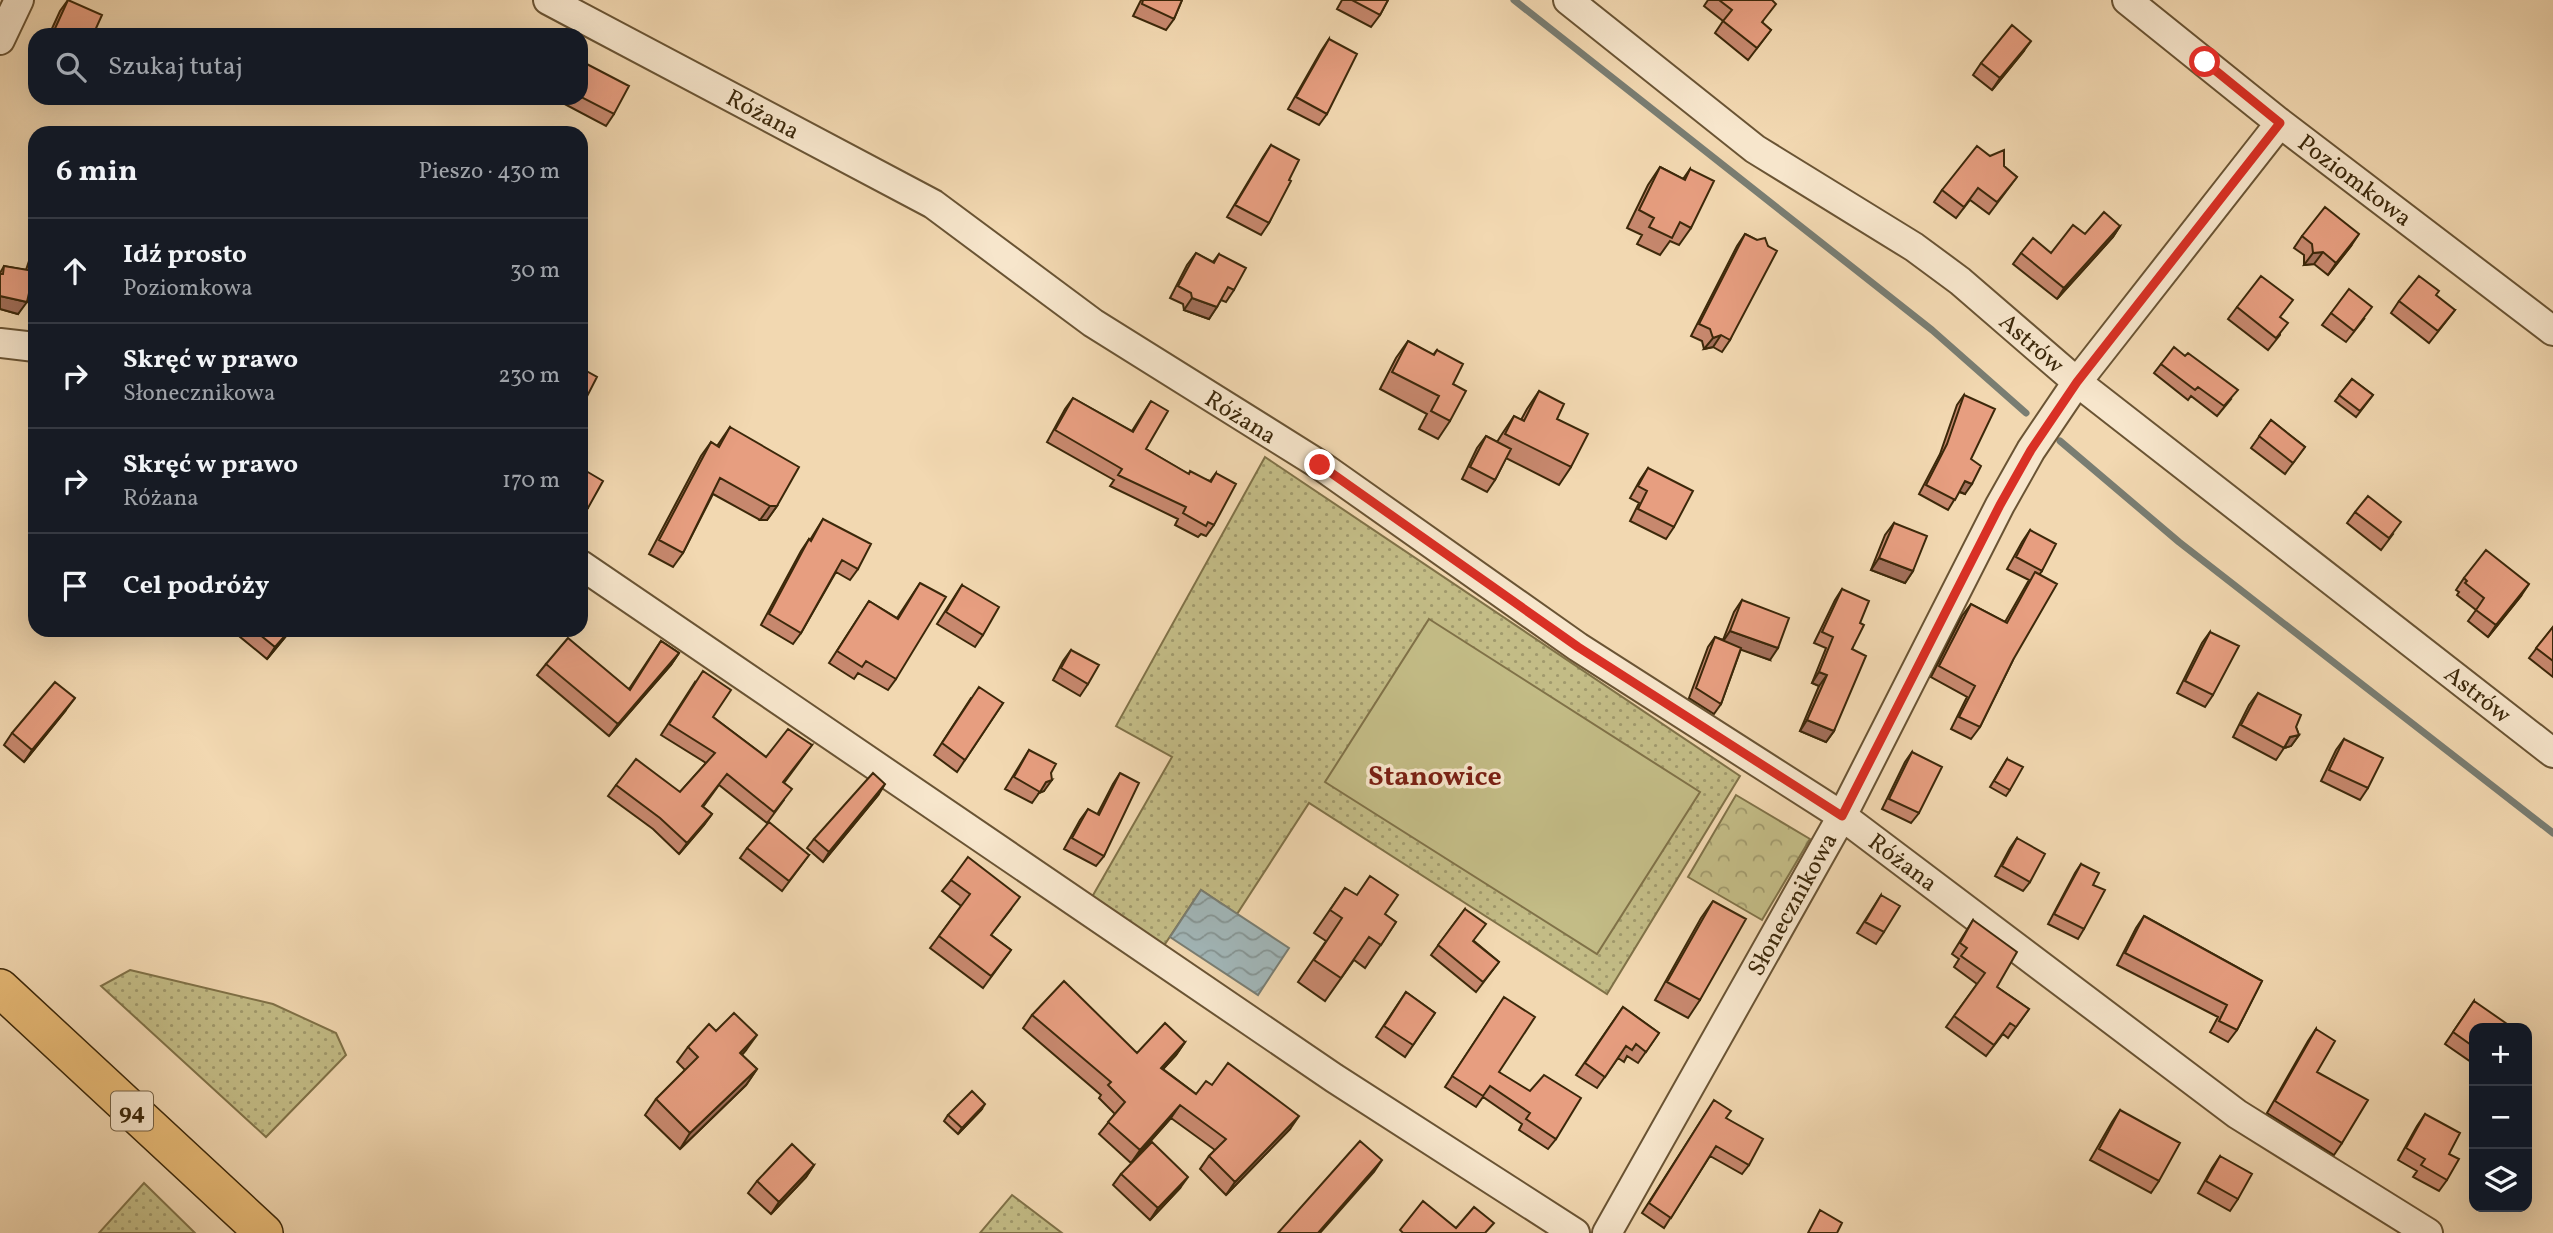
<!DOCTYPE html>
<html lang="pl">
<meta charset="utf-8">
<style>
body{margin:0;font-family:Vollkorn,serif;background:#20242c;color:#f1f3f6}
.controls{position:absolute;right:21px;bottom:21px;display:grid;overflow:hidden;border-radius:14px;box-shadow:0 7px 28px #0002}
.controls button{width:63px;height:63px;display:grid;place-items:center;padding:0;border:0;border-bottom:2px solid #363941;background:#171b24;color:#f1f3f6;font:35px sans-serif}
.stop{position:absolute;width:21px;height:21px;margin:-16px;border:5px solid #d93025;border-radius:50%;background:#fff}
.stop.end{background:#d93025;border-color:#fff;box-shadow:0 2px 7px #0008}
.list{margin:0;padding:0;list-style:none}
h2{display:flex;justify-content:space-between;align-items:center;height:91px;margin:0;padding:0 28px;font-size:30px}
h2 small{font-size:23px;font-weight:400;color:#9ea1a6}
.list li{display:grid;grid-template-columns:46px 1fr auto;gap:21px;align-items:center;box-sizing:border-box;height:105px;padding:0 28px;border-top:2px solid #363941}
.list b{display:block;font-size:26px;white-space:nowrap}
.list p{margin:0;font-size:23px;white-space:nowrap;color:#9ea1a6}
.list em{font-size:23px;font-style:normal;color:#9ea1a6}
.icon{flex:none;width:38px;height:38px;fill:none;stroke:currentColor;stroke-width:2;stroke-linecap:round;stroke-linejoin:round}
.map{position:relative;flex:none;width:2553px;height:1233px;overflow:hidden}
.search{position:absolute;background:#171b24;box-shadow:0 7px 28px #0002;left:28px;top:28px;width:560px;height:77px;display:flex;align-items:center;gap:18px;box-sizing:border-box;padding:0 24px;border-radius:21px;color:#9ea1a6;font-size:26px}
.panel{position:absolute;background:#171b24;box-shadow:0 7px 28px #0002;left:28px;top:126px;width:560px;height:511px;border-radius:21px}
.map>svg:first-child{display:block}
.grass{fill:url(#grass-dots);stroke:#807248;stroke-width:2}
.forest{fill:url(#forest-crowns);stroke:#807248;stroke-width:2}
.garden{fill:#c3bc86;stroke:#807248;stroke-width:2}
.water{fill:url(#water-waves);stroke:#797d72;stroke-width:2}
.lines{fill:none;stroke-linecap:round;stroke-linejoin:round}
.stream{stroke:#797d72;stroke-width:7}
.minor-casing{stroke:#6a5434;stroke-width:32}
.major-casing{stroke:#3c280a;stroke-width:40}
.minor{stroke:#f7e6cc;stroke-width:28}
.major{stroke:#e9bc78;stroke-width:37}
.wall{fill:#c7886e;stroke:#3c280a;stroke-width:2}
.shaded-wall{fill:#a26f5a;stroke:#3c280a;stroke-width:2}
.building{fill:#e79e80;stroke:#3c280a;stroke-width:2}
.route{stroke:#d93025;stroke-width:9}
.labels{text-anchor:middle;stroke-width:7;stroke-linejoin:round;paint-order:stroke}
.shield{fill:#f7e6cc;stroke:#746144;stroke-width:2}
.shield-label{font-size:23px;font-weight:bold;fill:#3c280a}
.street-label{font-size:24px;fill:#3c280a;stroke:#f7e6cc}
.quarter-label{font-size:28px;font-weight:bold;fill:#7a1f14;stroke:#f7e6cc}
</style>
<div class="map">
<svg width="2553" height="1233" viewBox="0 0 2553 1233">
<defs>
<pattern id="grass-dots" width="8" height="8" patternUnits="userSpaceOnUse" patternTransform="scale(1.75)"><rect width="8" height="8" fill="#c3bc86"/><path d="M2 2h.1M6 6h.1" fill="none" stroke="#a0996c" stroke-width="1.8" stroke-linecap="round"/></pattern>
<pattern id="forest-crowns" width="20" height="18" patternUnits="userSpaceOnUse" patternTransform="scale(1.75)"><rect width="20" height="18" fill="#c3bc86"/><path d="M2 6a3 3 0 1 1 6 0M12 15a3 3 0 1 1 6 0" fill="none" stroke="#a0996c"/></pattern>
<pattern id="water-waves" width="16" height="10" patternUnits="userSpaceOnUse" patternTransform="scale(1.75)"><rect width="16" height="10" fill="#a1b6b8"/><path d="M0 5q4-4 8 0t8 0" fill="none" stroke="#849494"/></pattern>
</defs>
<rect width="100%" height="100%" fill="#f2d8b1"/>
<filter id="stains"><feTurbulence type="fractalNoise" baseFrequency=".00286" numOctaves="4"/><feColorMatrix values="0 0 0 0 .2 0 0 0 0 .09 0 0 0 0 .02 0 0 0 .5 -.17"/></filter>
<radialGradient id="worn" r=".72"><stop offset=".6" stop-color="#630" stop-opacity="0"/><stop offset="1" stop-color="#630" stop-opacity=".3"/></radialGradient>
<!-- grass -->
<path class="grass" d="M1265,457L1740,776L1607,994L1309,803L1237,914L1201,890L1163,947L1092,897L1172,757L1116,726Z
M130,970L273,1004L336,1033L346,1055L266,1137L101,986Z
M144,1183L195,1233H99Z
M1012,1195L1062,1233H980Z"/>
<!-- forest -->
<path class="forest" d="M1736,795L1810,839L1762,920L1688,877Z"/>
<!-- garden -->
<path class="garden" d="M1429,619L1700,792L1597,954L1325,782Z"/>
<!-- water -->
<path class="water" d="M1201,890L1289,948L1258,995L1170,937Z"/>
<g class="lines">
<!-- stream -->
<path class="stream" d="M1514,0L1932,330L2026,413
M2060,441L2179,542L2553,833"/>
<defs>
<path id="minor" d="M548,0L933,204L1093,323L1320,465L1578,647L1842,816L2237,1114L2428,1233
M1568,0L1755,149L1914,247L1960,281L2077,382L2553,753
M2127,0L2280,123L2553,331
M0,40L19,0
M0,343L35,347
M581,565L1334,1078L1575,1233
M1607,1233L1842,816L2000,505L2031,450L2077,382L2280,123"/>
<path id="major" d="M0,988L264,1233"/>
</defs>
<!-- minor casing -->
<use href="#minor" class="minor-casing"/>
<!-- major casing -->
<use href="#major" class="major-casing"/>
<!-- minor -->
<use href="#minor" class="minor"/>
<!-- major -->
<use href="#major" class="major"/>
</g>
<!-- wall -->
<path class="wall" d="M68,0L93,35H49L60,11Z
M1141,0H1182L1174,19L1166,30L1133,16Z
M1342,0H1388L1380,15L1371,27L1337,9Z
M1708,0H1772L1762,23L1771,30L1748,60L1715,33L1723,21L1704,6Z
M1329,39L1327,114L1319,125L1288,109L1321,51Z
M2023,52L1992,90L1973,75L1981,63Z
M581,61L614,114L606,126L557,100L558,98H581Z
M1271,145L1289,180L1269,223L1261,235L1227,217L1263,157Z
M1990,156L2017,177L1989,214L1970,200L1956,218L1934,202L1942,190Z
M1660,167L1683,179L1690,169L1691,228L1679,245L1670,241L1660,255L1637,244L1642,235L1627,228L1648,185Z
M2120,226L2113,237L2057,299L2013,264L2021,253H2051Z
M1745,234L1768,246L1730,340L1722,352L1713,347L1704,349L1702,341L1691,336L1737,246Z
M2302,236L2351,246L2328,275L2314,264L2304,265V255L2294,248Z
M35,253V287L31,285L18,314L0,309V273L4,266L26,270L29,261Z
M1196,253L1213,262L1219,254L1234,290L1226,302L1221,300L1209,319L1184,310L1183,304L1170,298L1187,265Z
M2399,301L2455,310L2429,343L2391,313Z
M2237,307L2280,317V335L2268,350L2228,319Z
M2331,313L2364,319L2346,342L2322,325Z
M1408,341L1433,355L1437,350L1453,384L1450,421L1438,439L1419,429L1427,414L1380,389L1396,358Z
M2161,364L2231,399L2217,416L2191,396L2188,400L2154,373Z
M2352,379L2373,395L2356,417L2335,401Z
M1539,391L1557,419L1571,467L1559,485L1506,458L1495,480L1487,492L1462,479L1477,448L1486,436L1497,442L1502,434L1514,416L1521,420L1527,409Z
M1964,395L1971,459L1965,494L1959,492L1948,510L1919,494L1940,454L1957,405Z
M1073,398L1132,431L1151,401L1146,449L1188,474L1210,481L1216,473L1214,525L1206,536L1201,534L1198,537L1175,525L1178,519L1110,486L1114,480L1047,442L1065,409Z
M2271,420L2305,447L2285,474L2251,448Z
M730,427L777,506L767,520H760L713,494L683,553L673,567L649,554L701,456L711,442L717,446Z
M581,468L588,508L581,517Z
M1648,468L1674,527L1666,539L1630,521L1639,503L1630,498L1640,480Z
M2355,512L2393,534L2381,550L2347,523Z
M823,519L858,569L850,580L836,572L801,633L793,644L761,625L801,551L809,539L810,540Z
M1894,523L1913,571L1905,583L1871,570L1885,535Z
M2030,530L2042,571L2039,575L2013,660L1980,727L1971,739L1951,729L1967,697L1931,677L1962,616L1971,604L2005,622L2029,580L2007,569L2022,542Z
M2464,578L2521,596L2488,637L2468,621L2476,610L2457,595L2459,592L2456,590Z
M920,583L896,679L888,690L858,673L854,679L829,663L869,601L897,618Z
M962,585L983,635L975,647L937,624Z
M1842,589L1860,623L1852,649L1834,731L1826,742L1800,731L1819,686L1812,683L1826,648L1814,643L1835,600Z
M1742,600L1770,660L1741,649L1721,704L1714,714L1689,698L1708,647L1715,637L1723,640L1734,612Z
M2553,627V677L2529,658Z
M244,630H291L267,659L239,636Z
M2210,632L2213,695L2205,707L2177,693L2202,643Z
M661,641L679,653L671,665L609,736L537,675L546,664L629,689Z
M1071,650L1088,684L1080,696L1053,680L1063,661Z
M695,682L713,717L766,757L812,745L784,783V800L767,823L719,785L703,807L712,814L704,825L679,854L653,829L608,796L616,785L680,792L706,763L661,735Z
M2258,693L2296,727L2299,735L2291,746L2284,748L2276,760L2233,737L2249,705Z
M971,698L1003,703L957,772L934,755Z
M66,710L24,762L4,745L12,733Z
M2344,739L2368,788L2360,800L2321,781L2336,750Z
M1029,750L1051,773L1044,791L1039,793L1032,803L1005,789Z
M1912,752L1919,813L1911,823L1882,809L1905,762Z
M2007,759L2010,790L2006,796L1990,787Z
M1120,773L1104,856L1096,866L1064,849L1080,820L1088,809L1097,815L1113,784Z
M879,794L823,862L807,848L814,839Z
M2017,838L2030,882L2023,891L1995,876L2010,848Z
M747,848L809,855L782,891L740,858Z
M2081,864L2093,885L2084,929L2078,939L2048,924L2075,873Z
M951,880L1011,909L991,935L1011,950L983,988L930,948L961,906L942,891Z
M1345,888L1396,922L1365,968L1354,960L1325,1001L1298,982L1326,941L1314,933Z
M1881,895L1884,932L1876,944L1857,933Z
M1713,901L1700,1000L1688,1018L1655,1000L1701,918Z
M1465,909L1474,941L1499,962L1476,992L1431,955Z
M2144,916L2262,981L2237,1030L2228,1042L2210,1032L2218,1017L2117,965L2136,928Z
M1973,920L1997,987L2029,1009L2008,1038L2003,1034L1986,1056L1946,1027L1977,984L1954,967L1959,959L1952,954Z
M1406,992L1435,1013L1405,1057L1376,1037Z
M2474,1001V1064L2445,1044Z
M1623,1007L1659,1033L1638,1063L1627,1056L1624,1062L1618,1058L1597,1088L1576,1075Z
M1497,1008L1499,1072L1556,1139L1548,1149L1519,1130L1522,1124L1483,1097L1476,1107L1445,1087Z
M1032,1015L1137,1053L1185,1042L1176,1055L1163,1069L1196,1094L1212,1085L1290,1129L1226,1195L1200,1169L1209,1156L1215,1150L1171,1118L1131,1163L1099,1134L1115,1114L1099,1098L1101,1095L1023,1028Z
M2316,1029L2317,1072L2342,1143L2334,1155L2267,1113L2308,1041Z
M716,1031L746,1050L742,1055L757,1069L746,1085L680,1149L645,1115L656,1099L685,1070L677,1062L688,1047Z
M981,1110L958,1134L944,1121L948,1115Z
M1708,1110L1726,1118L1749,1165L1742,1174L1710,1156L1664,1228L1642,1213Z
M2120,1110L2159,1181L2151,1193L2090,1160L2112,1122Z
M2425,1114L2449,1154L2447,1180L2439,1191L2413,1177L2417,1171L2398,1160L2417,1126Z
M2220,1156L2238,1199L2230,1211L2198,1193L2212,1168Z
M814,1165L806,1177L771,1214L748,1193L757,1181Z
M1121,1174L1180,1188L1150,1220L1113,1185Z"/>
<!-- shaded-wall -->
<path class="shaded-wall" d="M2031,41L2023,52L1992,90L2000,78Z
M2120,226L2113,237L2057,299L2064,288Z
M2359,234L2351,246L2328,275L2336,263Z
M2323,252L2314,264L2304,265L2313,253Z
M30,271L35,273V287L22,282Z
M0,296L27,302L18,314L0,309Z
M1192,298L1217,307L1209,319L1184,310Z
M1721,335L1713,347L1704,349L1713,338Z
M1965,481L1972,484L1965,494L1958,491Z
M770,506H777L767,520H760Z
M1879,558L1913,571L1905,583L1871,570Z
M2529,584L2521,596L2488,637L2496,625Z
M290,630H291L267,659L275,647Z
M1730,631L1778,648L1770,660L1722,643Z
M679,653L671,665L609,736L618,724Z
M1819,672L1827,675L1819,686L1812,683Z
M75,698L66,710L24,762L32,750Z
M1807,720L1834,731L1826,742L1800,731Z
M2299,735L2291,746L2284,748L2290,737Z
M1052,780L1044,791L1039,793L1046,782Z
M885,784L879,794L823,862L829,852Z
M712,814L704,825L679,854L687,843Z
M757,1035L746,1050L729,1069L740,1053Z
M1185,1042L1176,1055L1152,1081L1161,1068Z
M757,1069L746,1085L680,1149L690,1133Z
M985,1104L981,1110L958,1134L962,1128Z
M1180,1105L1171,1118L1131,1163L1140,1150Z
M1299,1116L1290,1129L1226,1195L1235,1182Z
M1382,1160L1374,1172L1320,1233H1318Z
M814,1165L806,1177L771,1214L779,1202Z
M1188,1177L1180,1188L1150,1220L1158,1208Z"/>
<!-- building -->
<path class="building" d="M68,0L102,15L93,35H52Z
M1143,0H1182L1174,19L1142,4Z
M1352,0H1388L1380,15Z
M1719,0H1772L1776,4L1762,22L1771,30L1757,48L1723,21L1732,10Z
M2012,25L2031,41L2000,78L1981,63Z
M1329,39L1357,54L1327,114L1296,97Z
M581,61L629,86L614,114L581,97Z
M1271,145L1299,160L1289,180L1291,181L1269,223L1235,205Z
M1977,146L1990,156L2004,150V166L2017,177L1997,202L1978,188L1964,207L1942,190Z
M1660,167L1685,180L1690,169L1714,181L1691,228L1680,222L1672,238L1649,227L1654,218L1639,210Z
M2325,207L2359,234L2336,263L2323,252L2313,253L2312,244L2302,236Z
M2104,212L2120,226L2064,288L2021,253L2033,238L2051,253L2073,225L2085,234Z
M1745,234L1757,240L1765,238L1768,246L1777,251L1730,340L1721,335L1713,338L1710,329L1699,324Z
M1196,253L1214,263L1219,254L1246,268L1234,290L1228,287L1217,307L1192,298L1191,293L1178,286Z
M35,256V273L30,271Z
M4,266L34,271L27,302L0,296V274H3Z
M2261,276L2293,300L2280,317L2288,323L2276,338L2237,307Z
M2419,276L2439,291L2436,295L2455,310L2438,331L2399,301Z
M2349,289L2372,307L2354,331L2331,313Z
M1408,341L1434,355L1437,350L1463,364L1453,384L1466,391L1450,421L1431,411L1439,396L1392,372Z
M2174,347L2185,356L2188,353L2238,390L2224,406L2198,387L2195,390L2161,364Z
M581,368L597,377L581,408Z
M2352,379L2373,395L2360,411L2339,395Z
M1539,391L1564,404L1557,419L1588,434L1571,467L1505,434L1514,416L1524,421Z
M1964,395L1995,409L1971,459L1981,466L1972,484L1965,481L1955,500L1926,485L1947,444Z
M1073,398L1133,432L1151,401L1168,411L1146,449L1189,474L1190,471L1211,482L1216,473L1236,484L1214,525L1208,522L1206,526L1183,513L1186,507L1118,475L1122,469L1055,430Z
M2271,420L2305,447L2293,463L2259,436Z
M730,427L799,467L777,506H770L720,478L683,553L659,540L711,442L719,447Z
M1486,436L1511,449L1495,480L1470,467Z
M581,468L603,481L588,508L581,504Z
M1648,468L1693,491L1674,527L1638,509L1647,491L1638,486Z
M2368,496L2401,522L2389,538L2355,512Z
M823,519L871,544L858,569L842,560L801,633L769,614L809,539L811,541Z
M1894,523L1927,536L1913,571L1879,558Z
M2030,530L2056,544L2042,571L2016,557Z
M2486,550L2529,584L2496,625L2476,610L2484,598L2465,583L2467,581L2464,578Z
M2035,572L2057,584L2013,660L1980,727L1959,717L1975,686L1939,666L1971,604L2007,623Z
M920,583L946,597L896,679L866,661L862,667L837,651L869,601L898,619Z
M962,585L999,607L983,635L946,612Z
M1842,589L1869,601L1860,623L1864,625L1852,649L1866,656L1834,731L1807,720L1827,675L1819,672L1833,637L1822,632Z
M1742,600L1789,618L1778,648L1730,631Z
M2553,627V661L2536,648Z
M254,630H290L275,647Z
M2210,632L2239,646L2213,695L2185,681Z
M1715,637L1741,648L1721,704L1696,688Z
M568,638L630,690L661,641L679,653L618,724L546,664Z
M1071,650L1099,665L1088,684L1061,668Z
M703,671L731,690L713,717L766,757L788,729L812,745L783,782L792,789L774,812L727,774L702,806L712,814L687,843L660,818L616,785L636,759L680,792L715,753L669,724Z
M55,682L75,698L32,750L12,733Z
M979,687L1003,703L965,760L942,743Z
M2258,693L2301,715L2296,727L2299,735L2290,737L2284,748L2241,725Z
M2344,739L2383,758L2368,788L2329,770Z
M1029,750L1056,764L1051,773L1052,780L1046,782L1040,792L1014,777Z
M1912,752L1942,767L1919,813L1889,799Z
M2007,759L2023,767L2010,790L1994,781Z
M873,773L885,784L829,852L814,839Z
M1120,773L1139,783L1104,856L1072,838L1088,809L1099,815Z
M769,822L809,855L789,881L747,848Z
M2017,838L2045,854L2030,882L2002,866Z
M968,857L1020,897L991,935L1011,950L991,976L939,936L970,894L951,880Z
M2081,864L2099,873L2093,885L2105,890L2084,929L2054,914Z
M1370,876L1398,895L1385,914L1396,922L1381,945L1369,937L1341,978L1314,960L1342,918L1330,910L1345,888L1357,895Z
M1881,895L1900,906L1884,932L1865,922Z
M1713,901L1746,919L1700,1000L1667,982Z
M1465,909L1486,924L1473,941L1499,962L1483,982L1438,945Z
M2144,916L2262,981L2237,1030L2219,1021L2227,1005L2125,953Z
M1973,920L2017,952L1997,987L2029,1009L2016,1027L2010,1023L1994,1045L1954,1016L1985,973L1961,956L1967,948L1960,943Z
M1064,981L1137,1053L1165,1023L1185,1042L1161,1068L1196,1094L1206,1081L1212,1085L1228,1063L1299,1116L1235,1182L1209,1156L1226,1139L1180,1105L1140,1150L1108,1122L1125,1102L1108,1085L1111,1082L1032,1015Z
M1406,992L1435,1013L1413,1045L1384,1026Z
M1504,997L1535,1017L1499,1072L1530,1091L1544,1075L1581,1098L1556,1139L1526,1119L1530,1113L1490,1086L1483,1096L1452,1076Z
M2474,1001L2510,1026L2509,1028H2474V1047L2453,1032Z
M1623,1007L1659,1033L1646,1052L1636,1044L1632,1050L1626,1046L1605,1077L1585,1063Z
M734,1013L757,1035L740,1053L757,1069L690,1133L656,1099L698,1057L688,1047L709,1024L716,1031Z
M2316,1029L2335,1041L2317,1072L2368,1100L2342,1143L2275,1101Z
M972,1091L985,1104L962,1128L948,1115Z
M1714,1100L1731,1111L1726,1118L1763,1139L1749,1165L1716,1146L1671,1218L1649,1203Z
M2120,1110L2180,1143L2159,1181L2099,1149Z
M2425,1114L2460,1133L2449,1154L2459,1159L2447,1180L2421,1165L2425,1159L2406,1148Z
M1360,1141L1382,1160L1318,1233H1278Z
M1152,1142L1188,1177L1158,1208L1121,1174Z
M792,1144L814,1165L779,1202L757,1181Z
M2220,1156L2252,1174L2238,1199L2206,1181Z
M1423,1201L1456,1228L1474,1207L1494,1223L1485,1233H1403L1400,1230Z
M1820,1210L1842,1223L1837,1233H1808Z"/>
<g class="lines">
<!-- route -->
<path class="route" d="M1320,465L1578,647L1842,816L2000,505L2031,450L2077,382L2280,123L2205,62"/>
</g>
<g class="labels">
<!-- shield labels -->
<rect class="shield" x="111" y="1091.5" width="42" height="39" rx="5"/>
<g class="shield-label">
<text x="132" y="1119">94</text>
</g>
<!-- street labels -->
<g class="street-label">
<text transform="translate(763 114) rotate(28)" y="8">Różana</text>
<text transform="translate(2355 180) rotate(37)" y="8">Poziomkowa</text>
<text transform="translate(2032 343) rotate(41)" y="8">Astrów</text>
<text transform="translate(1241 417) rotate(32)" y="8">Różana</text>
<text transform="translate(2478 694) rotate(38)" y="8">Astrów</text>
<text transform="translate(1903 862) rotate(37)" y="8">Różana</text>
<text transform="translate(1792 904) rotate(-61)" y="8">Słonecznikowa</text>
</g>
<!-- quarter labels -->
<g class="quarter-label">
<text x="1435" y="785">Stanowice</text>
</g>
</g>
<rect width="100%" height="100%" filter="url(#stains)"/>
<rect width="100%" height="100%" fill="url(#worn)"/>
</svg>
<div class="controls">
<button>+</button>
<button>−</button>
<button><svg class="icon" aria-label="layers" viewBox="0 0 24 24"><path d="M12 4l9 5-9 5-9-5zM3 14l9 5 9-5"/></svg></button>
</div>
<div class="stop" style="left:2205px;top:62px"></div>
<div class="stop end" style="left:1320px;top:465px"></div>
<div class="search"><svg class="icon" aria-label="search" viewBox="0 0 24 24"><circle cx="10" cy="10" r="6"/><path d="M15 15l6 6"/></svg>Szukaj tutaj</div>
<section class="panel">
<h2>6 min<small>Pieszo · 430 m</small></h2>
<ul class="list">
<li><svg class="icon" aria-label="ahead" viewBox="0 0 24 24"><path d="M12 20V5M6 11l6-6 6 6"/></svg><div><b>Idź prosto</b><p>Poziomkowa</p></div><em>30 m</em></li>
<li><svg class="icon" aria-label="right" viewBox="0 0 24 24"><path d="M7 20v-9h11M14 6l5 5-5 5"/></svg><div><b>Skręć w prawo</b><p>Słonecznikowa</p></div><em>230 m</em></li>
<li><svg class="icon" aria-label="right" viewBox="0 0 24 24"><path d="M7 20v-9h11M14 6l5 5-5 5"/></svg><div><b>Skręć w prawo</b><p>Różana</p></div><em>170 m</em></li>
<li><svg class="icon" aria-label="arrive" viewBox="0 0 24 24"><path d="M6 21V4h12l-3 4 3 4H6"/></svg><div><b>Cel podróży</b></div></li>
</ul>
</section>
</div>
